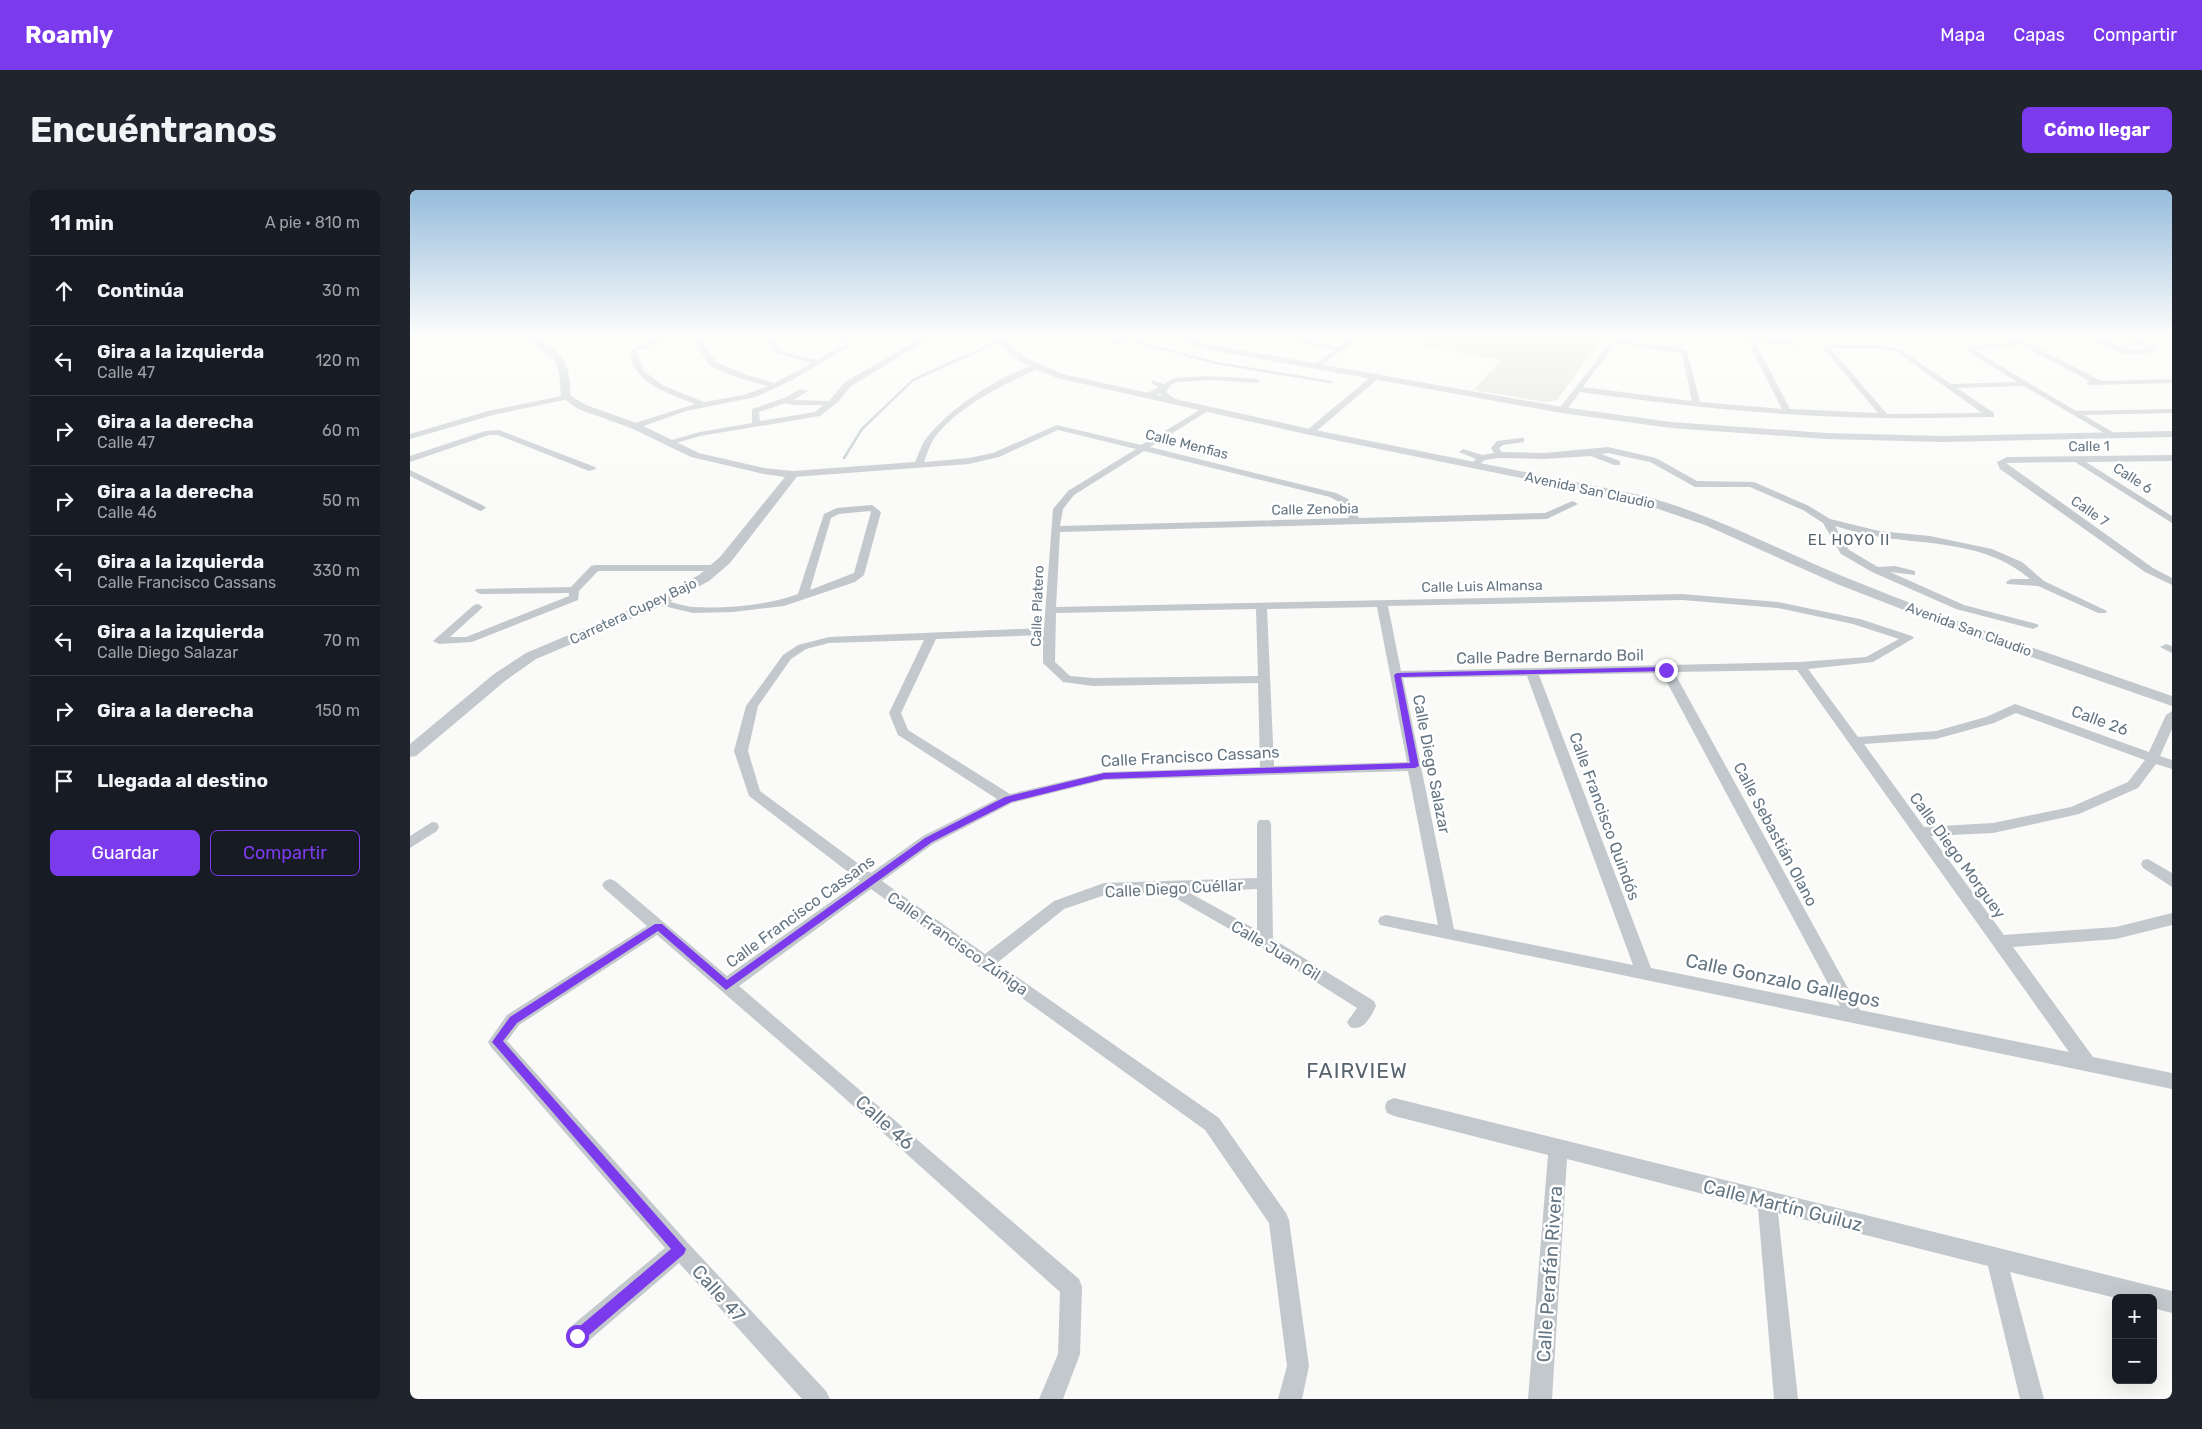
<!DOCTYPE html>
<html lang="es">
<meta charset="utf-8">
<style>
body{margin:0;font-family:Rubik,sans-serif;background:#20242c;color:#f1f3f6}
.controls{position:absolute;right:15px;bottom:15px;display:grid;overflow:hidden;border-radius:8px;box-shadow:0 5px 20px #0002}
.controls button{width:45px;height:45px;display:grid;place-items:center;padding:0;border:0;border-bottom:1px solid #363941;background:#171b24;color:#f1f3f6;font:25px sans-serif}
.stop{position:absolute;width:15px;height:15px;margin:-11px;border:4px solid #7c3aed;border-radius:50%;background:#fff}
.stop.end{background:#7c3aed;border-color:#fff;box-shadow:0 1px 5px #0008}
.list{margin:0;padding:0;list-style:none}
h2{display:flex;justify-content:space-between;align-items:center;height:65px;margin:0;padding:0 20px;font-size:21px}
h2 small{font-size:16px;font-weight:400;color:#9ea1a6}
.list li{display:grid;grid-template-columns:32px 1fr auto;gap:15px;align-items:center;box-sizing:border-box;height:70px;padding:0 20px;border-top:1px solid #363941}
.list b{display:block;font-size:19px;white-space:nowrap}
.list p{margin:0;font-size:16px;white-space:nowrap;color:#9ea1a6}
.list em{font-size:16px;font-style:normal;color:#9ea1a6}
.actions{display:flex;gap:10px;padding:15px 20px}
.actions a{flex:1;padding:11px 0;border:1px solid #7c3aed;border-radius:8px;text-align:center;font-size:18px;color:#7c3aed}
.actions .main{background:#7c3aed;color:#fff}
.icon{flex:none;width:28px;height:28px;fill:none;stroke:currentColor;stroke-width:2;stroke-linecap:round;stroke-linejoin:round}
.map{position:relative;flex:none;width:1762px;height:1209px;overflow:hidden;border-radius:8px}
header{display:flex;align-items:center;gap:30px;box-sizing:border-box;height:70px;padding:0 25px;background:#7c3aed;color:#fff}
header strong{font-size:24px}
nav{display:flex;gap:28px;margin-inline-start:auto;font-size:18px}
.intro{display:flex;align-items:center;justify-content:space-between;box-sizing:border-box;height:120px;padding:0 30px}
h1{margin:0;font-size:35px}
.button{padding:12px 22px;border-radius:8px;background:#7c3aed;color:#fff;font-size:18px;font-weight:700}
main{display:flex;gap:30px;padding:0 30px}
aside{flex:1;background:#171b24;border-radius:8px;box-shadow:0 5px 20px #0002}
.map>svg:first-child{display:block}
.green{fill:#dadfd7}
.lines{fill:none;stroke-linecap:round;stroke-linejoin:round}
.stream{stroke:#bbc7cb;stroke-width:2.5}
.minor{fill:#c3c8cc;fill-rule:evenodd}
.tertiary{fill:#c3c8cc;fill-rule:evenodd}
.route{fill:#7c3aed}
.labels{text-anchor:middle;stroke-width:5;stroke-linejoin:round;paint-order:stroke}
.far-street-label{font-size:14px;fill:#657683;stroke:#fff}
.far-neighbourhood-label{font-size:15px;letter-spacing:1px;fill:#57646e;stroke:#fff}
.street-label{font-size:16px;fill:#657683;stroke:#fff}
.near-street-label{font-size:19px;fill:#657683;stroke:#fff}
.near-neighbourhood-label{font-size:21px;letter-spacing:1px;fill:#57646e;stroke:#fff}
</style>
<header>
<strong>Roamly</strong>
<nav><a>Mapa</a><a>Capas</a><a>Compartir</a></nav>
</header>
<div class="intro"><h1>Encuéntranos</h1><a class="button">Cómo llegar</a></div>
<main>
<aside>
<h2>11 min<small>A pie · 810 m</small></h2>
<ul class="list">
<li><svg class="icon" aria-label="ahead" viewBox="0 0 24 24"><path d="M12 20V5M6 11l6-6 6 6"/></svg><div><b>Continúa</b></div><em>30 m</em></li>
<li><svg class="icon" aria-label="left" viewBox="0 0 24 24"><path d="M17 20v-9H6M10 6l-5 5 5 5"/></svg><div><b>Gira a la izquierda</b><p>Calle 47</p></div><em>120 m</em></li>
<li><svg class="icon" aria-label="right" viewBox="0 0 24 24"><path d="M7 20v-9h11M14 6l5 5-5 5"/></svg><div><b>Gira a la derecha</b><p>Calle 47</p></div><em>60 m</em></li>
<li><svg class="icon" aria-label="right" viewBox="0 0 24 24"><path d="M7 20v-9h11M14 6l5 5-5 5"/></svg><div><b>Gira a la derecha</b><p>Calle 46</p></div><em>50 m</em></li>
<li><svg class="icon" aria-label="left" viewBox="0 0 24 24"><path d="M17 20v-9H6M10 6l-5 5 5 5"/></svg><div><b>Gira a la izquierda</b><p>Calle Francisco Cassans</p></div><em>330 m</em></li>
<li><svg class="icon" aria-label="left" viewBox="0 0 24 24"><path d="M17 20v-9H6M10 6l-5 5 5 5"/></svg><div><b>Gira a la izquierda</b><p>Calle Diego Salazar</p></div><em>70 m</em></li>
<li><svg class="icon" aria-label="right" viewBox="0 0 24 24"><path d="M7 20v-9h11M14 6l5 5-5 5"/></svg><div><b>Gira a la derecha</b></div><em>150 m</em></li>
<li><svg class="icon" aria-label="arrive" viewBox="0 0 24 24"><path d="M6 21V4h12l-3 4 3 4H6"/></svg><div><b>Llegada al destino</b></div></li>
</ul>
<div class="actions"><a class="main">Guardar</a><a>Compartir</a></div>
</aside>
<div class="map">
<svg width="1762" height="1209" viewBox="0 0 1762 1209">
<rect width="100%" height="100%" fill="#fafaf8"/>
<!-- green -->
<path class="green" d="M1013,147H1192L1147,210L1135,212L1064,200L1091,170L1004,155Z"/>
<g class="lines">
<!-- stream -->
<path class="stream" d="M709,147L806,173L921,192
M434,268L452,239L503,190L598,147"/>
<!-- minor -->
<path class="minor" d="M209,147H220L206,151V149Z
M255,147H266L227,161L234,181L252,195L294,212L334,205L358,196L328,188L300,176L282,147H289L306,172L334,184L364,193L402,173L367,163L355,147H362L371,161L407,170L434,154L432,147H439L441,155L382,190L346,207L276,221L228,238H222V234L285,214C260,204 218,192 221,159Z
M509,147H516L517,150L441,196L428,212L410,226L290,246L259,255L255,252L290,242L342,233V219L374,208L391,199L398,201L383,210L419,211L435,192L510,149ZM376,213L383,215H413L405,222L350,231L349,222Z
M718,147H730L701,157L698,155Z
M862,147H879L930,157L942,147H950L908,178L904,176L905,174L925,160Z
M1335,147L1387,152L1390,154L1387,156L1345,152L1380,219L1468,223L1413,158L1414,155H1475L1491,160L1541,194L1607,192L1559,162L1555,158L1558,156L1604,152L1601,149L1606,147L1691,191L1762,189V193L1680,195L1676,193L1680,191L1611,155L1564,160L1666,221L1762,219V223L1674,225L1704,243L1705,245L1701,247L1614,196L1547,198L1584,223V227H1581C1546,227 1510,229 1475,228C1373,227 1271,216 1170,202L1155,222L1148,220L1200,153L1207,150L1268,157L1277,161L1290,212L1372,219L1338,152L1314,148ZM1208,154L1272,163L1282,211L1173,197L1204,155ZM1420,158L1475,159L1487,162L1572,223L1477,224Z
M1678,147C1700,147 1713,164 1737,159L1710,147H1720L1747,159C1728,172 1696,160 1678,147Z
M624,175H627V179C590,197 551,214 525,247C520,254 517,264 514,272L559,268L583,263L647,235L731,255L795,217L799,219L798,221L740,257L926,303L938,309L949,328L1135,323L1160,312L1163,311L1168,314L1137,329L650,342L646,417L1272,404L1368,412L1450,429L1502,446L1504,448L1463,472L1398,479L1448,547L1526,541L1576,527L1605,514L1739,562L1756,525L1762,521V539L1750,566L1762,570V579L1746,574L1728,598L1669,624L1583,643L1521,646L1594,745L1706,737L1762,723V735L1706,749L1603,757L1683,867L1762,883V899L970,735L968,731L970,727L976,725L1028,735L998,581L694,590L602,613L523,654L472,691L575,764L644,711L694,693L847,688V634L849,630H859L861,634L863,749L964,811L966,816C961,827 953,842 940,837L937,832L947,818L849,756L755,702L695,705L654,719L587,773L809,928L876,1023L879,1030L899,1176L892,1209H868L877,1176L859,1033L795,940L461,699L329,796L669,1089L672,1097L670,1164L653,1209H629L648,1164L650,1102L420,895L247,745L109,835L97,851L277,1052L416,1201L420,1209H392L269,1073L175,1154L167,1157L159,1154L156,1146L159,1138L255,1058L81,857L78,852L97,825L237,736L195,699L192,695L195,691L200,689L205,691L317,786L450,691L339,606L324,561L336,516L373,465L388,455L419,447L634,438L643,319L658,301L726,259L648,240L589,267L559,274L383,287L379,284L383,281L505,272C509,264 512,252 519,245C543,216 588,187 624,175ZM734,261L920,307L931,313L939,328L650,336L653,319L664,305ZM1272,410L1368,418L1443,434L1489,449L1456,467L1390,472L991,481L978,416ZM967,417L997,572L864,576L857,419ZM846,419L848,486L683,488L660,486L645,472L646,423ZM633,445V473L653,492L683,496L848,493L850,577L694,582L600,604L498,540L491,523L526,449ZM514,450L479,523L488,545L587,609L513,646L461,683L350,601L338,561L348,516L381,469L396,459L419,453ZM1387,480L1659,862L1450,820L1264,482ZM1252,483L1430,816L1241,778L1129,485ZM1117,486L1223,775L1044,739L993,488ZM1606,523L1735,570L1718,592L1661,617L1583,633L1514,637L1454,554L1526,549L1584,533ZM847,699V740L778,702Z
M963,185L970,187L903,244H897V240Z
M801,186L847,189L851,191L847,193L801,190L766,192L761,195L756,202L769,212L765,214L749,204L735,207L731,205L744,200L748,197L742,194V190L754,194L764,188Z
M156,205H159V209L83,225L0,249V244L78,221Z
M89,240L185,277L186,279L179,281L88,245H79L0,272V266L75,241Z
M1111,248H1114V252L1093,255L1089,258L1092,262L1134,263L1198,257L1246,268L1287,291L1344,292L1399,316L1420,329L1469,341L1520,346L1582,359L1612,372L1634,391L1697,421L1696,423H1688L1628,396L1597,394L1596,392L1601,389H1620C1577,352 1522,355 1470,347C1455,345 1439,340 1425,336L1439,360L1468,377L1485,376L1505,381V385L1480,382L1554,415L1627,434L1629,436L1623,439L1546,419L1462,382L1431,364L1413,333L1393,320L1340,297H1285L1240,272L1198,263L1191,264L1210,271V275H1204L1181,266L1134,269L1089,268L1075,270L1064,278L1060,275L1066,269L1049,262L1053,259L1072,265L1084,263L1081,258L1087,251Z
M1762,265V271L1676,272L1762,326V333L1665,272L1596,273L1743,378L1762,388V395L1735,382L1590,279L1587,272L1597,267Z
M0,280L74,316L76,318L71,321L68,320L0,286Z
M462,315L471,322L454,385L445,392L374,416L323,422L283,423L245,414L244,412L249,409C260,411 272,416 283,417C315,419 359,415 388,404L414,324L427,318ZM460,321L461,322L444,383L400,400L421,328L429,324Z
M185,375H307L312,378L307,381H188L169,401L168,410L62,452L29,454L23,451L64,415L68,414L73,417L40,447H56L159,406V403L70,404L65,401L66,399L161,397L181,376Z
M1756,454L1762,456V463L1750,457Z
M22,632L27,633L29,637L27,641L0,658V646Z
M1738,669L1762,683V697L1733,678L1731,674L1733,670Z
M984,908L1762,1101V1123L1743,1118V1108H1706L1600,1082L1634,1209H1610L1578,1076L1368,1023L1388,1209H1364L1348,1018L1157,969L1142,1209H1118L1138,965L984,926L977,923L975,917L977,911Z"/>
<!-- tertiary -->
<path class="tertiary" d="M113,147C123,147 127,149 136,154C159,168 159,181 161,206L176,215L229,234L289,263L354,278L383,281L389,284L320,373L299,391L254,415L126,469L95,491L6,566L0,567V554L84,484L116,463L244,409L289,385L310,367L375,287L354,284L281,267L221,238L168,219L151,207L149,183L145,170Z
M580,147H590L618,169L653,184L900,239L1230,305C1303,324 1368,360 1437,388C1544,432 1653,468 1762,506V516L1561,446L1427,394L1295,335L1228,312L900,245L647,188L612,173Z
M759,147H774L796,154L1152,217L1261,232L1416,243L1533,246L1762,241V247L1533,252L1416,249L1261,238L1152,223L795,159Z"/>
</g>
<!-- sky -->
<linearGradient id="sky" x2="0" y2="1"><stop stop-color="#96bcdc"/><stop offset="0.46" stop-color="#fdfdfc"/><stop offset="1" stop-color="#fdfdfc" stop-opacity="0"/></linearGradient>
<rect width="1762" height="317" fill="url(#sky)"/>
<!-- route -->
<path class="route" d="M1256,477L1259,478V481L991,487L1009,576L1005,578L694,589L601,612L522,652L316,800L248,741L107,833L93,851L276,1059L274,1064L172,1151L167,1153L163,1151L161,1146L163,1142L261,1059L82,852L100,827L245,734H252L317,790L515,648L595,607L694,583L1000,573L984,485L987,483Z"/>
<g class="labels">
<!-- far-street labels -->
<g class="far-street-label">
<text transform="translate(777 254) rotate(14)" y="5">Calle Menfias</text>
<text transform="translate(1679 256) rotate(-1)" y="5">Calle 1</text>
<text transform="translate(1723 288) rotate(33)" y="5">Calle 6</text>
<text transform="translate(1180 300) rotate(12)" y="5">Avenida San Claudio</text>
<text transform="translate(905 319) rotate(-1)" y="5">Calle Zenobia</text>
<text transform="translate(1680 321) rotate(35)" y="5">Calle 7</text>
<text transform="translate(1072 396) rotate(-1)" y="5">Calle Luis Almansa</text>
<text transform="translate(627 416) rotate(-88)" y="5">Calle Platero</text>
<text transform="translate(223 421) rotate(-25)" y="5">Carretera Cupey Bajo</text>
<text transform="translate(1559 439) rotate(20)" y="5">Avenida San Claudio</text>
</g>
<!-- far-neighbourhood labels -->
<g class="far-neighbourhood-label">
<text x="1439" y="355">EL HOYO II</text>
</g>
<!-- street labels -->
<g class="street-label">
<text transform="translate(1140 466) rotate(-1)" y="6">Calle Padre Bernardo Boil</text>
<text transform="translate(1690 530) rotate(20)" y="6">Calle 26</text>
<text transform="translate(780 566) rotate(-3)" y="6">Calle Francisco Cassans</text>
<text transform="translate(1022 574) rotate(79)" y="6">Calle Diego Salazar</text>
<text transform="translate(1195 626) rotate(70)" y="6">Calle Francisco Quindós</text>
<text transform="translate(1366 644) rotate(62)" y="6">Calle Sebastián Olano</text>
<text transform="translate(1548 665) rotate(54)" y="6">Calle Diego Morguey</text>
<text transform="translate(764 698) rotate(-3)" y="6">Calle Diego Cuéllar</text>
<text transform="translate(390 721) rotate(-36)" y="6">Calle Francisco Cassans</text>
<text transform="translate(548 753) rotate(35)" y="6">Calle Francisco Zúñiga</text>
<text transform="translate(866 760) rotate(31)" y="6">Calle Juan Gil</text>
</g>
<!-- near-street labels -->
<g class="near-street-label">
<text transform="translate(1373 790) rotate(12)" y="7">Calle Gonzalo Gallegos</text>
<text transform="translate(475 932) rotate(42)" y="7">Calle 46</text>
<text transform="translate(1373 1015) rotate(14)" y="7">Calle Martín Guiluz</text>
<text transform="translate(1139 1084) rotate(-86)" y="7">Calle Perafán Rivera</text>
<text transform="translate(309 1103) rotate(48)" y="7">Calle 47</text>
</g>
<!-- near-neighbourhood labels -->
<g class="near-neighbourhood-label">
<text x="947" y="888">FAIRVIEW</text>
</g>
</g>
</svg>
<div class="controls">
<button>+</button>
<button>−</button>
</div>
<div class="stop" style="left:167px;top:1146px"></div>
<div class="stop end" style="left:1256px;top:480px"></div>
</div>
</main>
